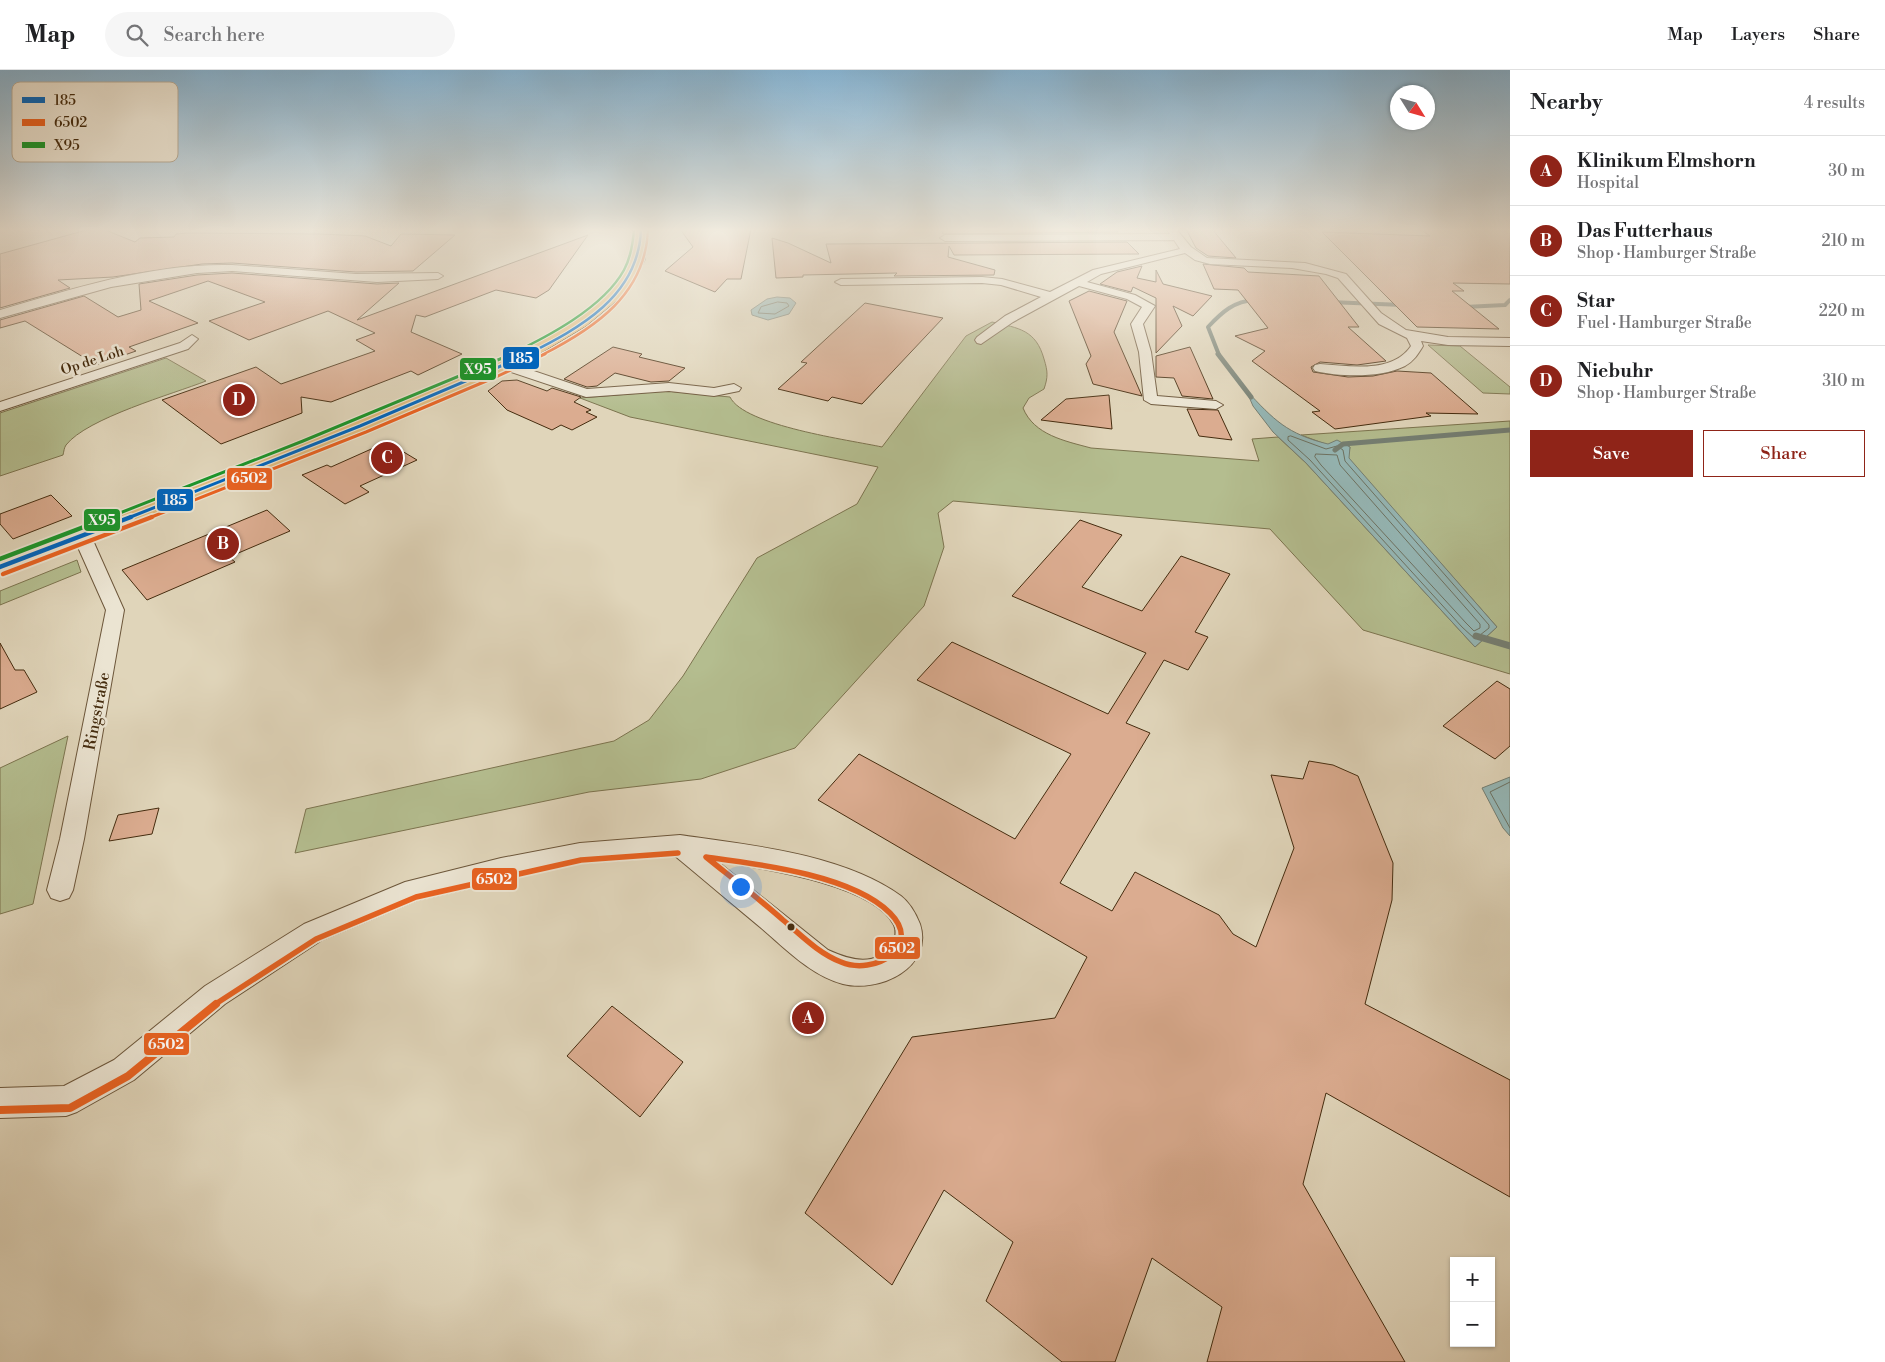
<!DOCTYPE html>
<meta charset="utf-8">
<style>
body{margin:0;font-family:"Libre Bodoni",serif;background:#f6f6f6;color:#202124}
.controls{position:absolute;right:15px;bottom:15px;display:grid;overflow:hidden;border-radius:0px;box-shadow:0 1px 4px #0004}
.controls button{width:45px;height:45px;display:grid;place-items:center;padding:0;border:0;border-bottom:1px solid #e0e0e0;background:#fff;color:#202124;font:25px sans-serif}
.compass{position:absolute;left:1390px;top:15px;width:45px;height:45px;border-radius:50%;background:#fff;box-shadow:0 1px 4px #0004;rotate:127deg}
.you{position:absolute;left:740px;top:816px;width:18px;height:18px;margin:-12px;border:4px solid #fff;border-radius:50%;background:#1a73e8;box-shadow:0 0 0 8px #1a73e833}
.badge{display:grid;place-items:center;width:32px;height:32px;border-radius:50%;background:#8f2418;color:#fff;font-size:16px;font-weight:700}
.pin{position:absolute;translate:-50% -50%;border:2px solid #fff;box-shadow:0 1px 5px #0006}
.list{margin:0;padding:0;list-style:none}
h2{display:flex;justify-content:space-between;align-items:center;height:65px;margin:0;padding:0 20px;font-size:21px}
h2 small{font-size:16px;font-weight:400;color:#757577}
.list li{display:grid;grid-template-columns:32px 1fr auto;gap:15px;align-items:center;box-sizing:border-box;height:70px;padding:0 20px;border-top:1px solid #e0e0e0}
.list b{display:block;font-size:19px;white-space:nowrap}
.list p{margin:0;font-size:16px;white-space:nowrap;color:#757577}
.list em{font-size:16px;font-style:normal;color:#757577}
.actions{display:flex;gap:10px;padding:15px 20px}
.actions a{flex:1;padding:11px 0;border:1px solid #8f2418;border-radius:0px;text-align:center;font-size:18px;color:#8f2418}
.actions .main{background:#8f2418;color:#fff}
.icon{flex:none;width:28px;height:28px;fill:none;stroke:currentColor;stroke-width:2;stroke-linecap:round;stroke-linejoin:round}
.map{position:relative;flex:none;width:1510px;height:1292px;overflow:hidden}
header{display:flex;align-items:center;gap:30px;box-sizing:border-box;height:70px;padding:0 25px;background:#fff;border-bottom:1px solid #e0e0e0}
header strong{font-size:24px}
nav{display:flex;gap:28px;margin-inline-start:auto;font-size:18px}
.search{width:350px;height:45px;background:#f6f6f6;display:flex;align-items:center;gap:12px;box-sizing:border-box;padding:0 18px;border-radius:28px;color:#757577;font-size:19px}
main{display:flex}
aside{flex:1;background:#fff}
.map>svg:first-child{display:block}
.green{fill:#b4bd8f;stroke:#7c744f}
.water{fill:#95b7b6;stroke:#757f73}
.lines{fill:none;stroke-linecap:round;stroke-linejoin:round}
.shore{stroke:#6d7262;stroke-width:1}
.stream-far2{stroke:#757f73;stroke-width:4}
.stream-far1{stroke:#757f73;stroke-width:5}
.stream{stroke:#757f73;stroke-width:7}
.building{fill:#dbac90;stroke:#452c0f}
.minor-casing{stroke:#6c563a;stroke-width:2}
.primary-casing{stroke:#452c0f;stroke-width:1}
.minor{fill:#ebe4d2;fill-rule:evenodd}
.primary{fill:#e0ba7d;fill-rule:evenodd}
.bus-1-far2-casing{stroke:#ebe4d2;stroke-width:4.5}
.bus-1-far1-casing{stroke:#ebe4d2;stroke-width:5.5}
.bus-1-casing{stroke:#ebe4d2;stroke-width:8}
.bus-2-far4-casing{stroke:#ebe4d2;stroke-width:4.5}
.bus-2-far3-casing{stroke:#ebe4d2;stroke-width:5.5}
.bus-2-far2-casing{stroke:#ebe4d2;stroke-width:8}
.bus-2-far1-casing{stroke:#ebe4d2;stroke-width:9}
.bus-2-casing{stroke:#ebe4d2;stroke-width:11}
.bus-3-far2-casing{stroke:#ebe4d2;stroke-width:4.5}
.bus-3-far1-casing{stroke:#ebe4d2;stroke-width:5.5}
.bus-3-casing{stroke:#ebe4d2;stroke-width:8}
.bus-1-far2{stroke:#0065bd;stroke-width:2.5}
.bus-1-far1{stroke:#0065bd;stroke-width:3}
.bus-1{stroke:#0065bd;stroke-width:4.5}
.bus-2-far4{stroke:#e96221;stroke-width:2.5}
.bus-2-far3{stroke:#e96221;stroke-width:3}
.bus-2-far2{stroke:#e96221;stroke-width:4.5}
.bus-2-far1{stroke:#e96221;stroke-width:5.5}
.bus-2{stroke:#e96221;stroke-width:8}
.bus-3-far2{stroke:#1a962b;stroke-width:2.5}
.bus-3-far1{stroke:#1a962b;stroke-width:3}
.bus-3{stroke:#1a962b;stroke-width:4.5}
.bus-dot{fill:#452c0f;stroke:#ebe4d2;stroke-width:2}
.labels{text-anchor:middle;stroke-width:5;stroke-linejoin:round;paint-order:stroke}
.far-street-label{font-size:14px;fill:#452c0f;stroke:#ebe4d2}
.street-label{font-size:16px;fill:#452c0f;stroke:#ebe4d2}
.key{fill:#ebe4d2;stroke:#b9ad98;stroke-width:1}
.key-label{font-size:14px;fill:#452c0f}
.line-badge{stroke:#ebe4d2;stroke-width:2}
.badge-label{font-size:14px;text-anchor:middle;font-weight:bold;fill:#fff}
</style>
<header>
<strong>Map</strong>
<div class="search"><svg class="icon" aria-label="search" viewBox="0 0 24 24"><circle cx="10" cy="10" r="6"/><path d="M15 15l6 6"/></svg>Search here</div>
<nav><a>Map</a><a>Layers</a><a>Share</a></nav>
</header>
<main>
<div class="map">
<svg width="1510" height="1292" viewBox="0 0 1510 1292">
<rect width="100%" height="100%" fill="#e0d5ba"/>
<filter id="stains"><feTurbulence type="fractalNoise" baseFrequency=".004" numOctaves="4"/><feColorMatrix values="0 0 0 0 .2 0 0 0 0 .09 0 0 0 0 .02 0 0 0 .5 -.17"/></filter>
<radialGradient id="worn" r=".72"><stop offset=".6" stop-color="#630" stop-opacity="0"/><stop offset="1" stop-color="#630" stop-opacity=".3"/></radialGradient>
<!-- green -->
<path class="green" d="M992,252C1019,258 1036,260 1044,289C1048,302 1048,307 1044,319L1029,328L1023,338C1034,365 1065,371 1091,378L1259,391L1252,369L1278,367L1306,393L1475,577L1497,557L1348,388L1350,377L1328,375L1301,365L1510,351V604L1363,560L1270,459L953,431L938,443L944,477L924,536L795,678L701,709L589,722L295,783L306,739L614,671L649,650L683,606L757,488L857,434L878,397L630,347L580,328L666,321L730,327C744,356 850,370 882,377L966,266Z
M1428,275L1460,276L1510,317V324L1483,323Z
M166,288L206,311C173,324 87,348 66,375C64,378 64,381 63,385L0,406V343Z
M77,490L81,502L0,535V521Z
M68,666L33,834L0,844V698Z"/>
<!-- water -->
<path class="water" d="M777,227L790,228L796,233L789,244L768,250L752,245L751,240L767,229Z
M1246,320C1274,350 1287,364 1328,374L1337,370L1350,377L1349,388L1497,557L1475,577L1306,393L1273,362L1253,336Z
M1510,707V766L1503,758L1482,718Z"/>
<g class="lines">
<!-- shore -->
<path class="shore" d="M778,232L787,233L789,236L775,244L758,243L761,237Z
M1291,366L1326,379L1337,376L1343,380L1345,391L1489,555V558L1475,569L1462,557L1310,390L1288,370V367Z
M1316,384L1337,385L1340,395L1480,554V558L1474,561L1466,553L1321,395L1315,387Z
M1510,712L1490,722L1510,758"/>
<!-- stream-far2 -->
<path class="stream-far2" d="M1329,232L1403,235
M1464,237L1505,235L1510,230
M1219,285L1208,257C1222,242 1234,231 1255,230"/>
<!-- stream-far1 -->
<path class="stream-far1" d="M1218,284L1251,327
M1335,380L1343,374L1510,360"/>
<!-- stream -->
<path class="stream" d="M1476,566L1510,576"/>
</g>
<!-- building -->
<path class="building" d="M90,159H103L135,172L140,168L174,167L176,164L188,163L320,164L365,166L391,176L401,164L455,165L413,201L356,202L232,193L202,194L113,207L58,210L70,218L0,238V184Z
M680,159H751L741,209H727L715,222L665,201L693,177Z
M941,159H1114L1118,162L943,164Z
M1186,159H1212L1236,188L1208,186L1196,178Z
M1420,159H1510V214L1453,213L1464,221H1452L1499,259L1417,257L1322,162L1430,166Z
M588,165L549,220L536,228L496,220L425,247L416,245L411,262L462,284L418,305L411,301L331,332L301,327L302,343L221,374L162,330L256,297L281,314L375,281L356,270L375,263L328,241L249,270L209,251L265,232L208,211L149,231L198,253L129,277L136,281L96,295L25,251L0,258V250L84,226L118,247L141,240L139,214L197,205L232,203L377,214L399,213L357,250Z
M772,168L788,173L831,193L826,174L1127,172L1139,184L954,185L949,176L948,187L995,200L994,205L894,206L897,203L803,205V207L776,208Z
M1203,194L1244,198L1248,202L1319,206L1359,257H1348L1386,291L1357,295L1320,292L1311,297L1313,302L1348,307L1373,306L1397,301L1431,303L1478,344L1426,343L1431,346L1335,359L1312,342L1320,341L1252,291L1265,281L1235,266L1268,258L1238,220L1214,219Z
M1142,196L1137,208L1156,212V200L1163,214L1212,226L1193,246L1173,236L1182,256L1156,283V228L1133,217L1131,222L1100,214L1117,202Z
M1089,221L1127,231L1114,262L1142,326L1093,314L1086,294L1091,286L1069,231Z
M865,233L943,248L862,334L832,327L828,331L778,319L807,293L801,292Z
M613,277L642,284L639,287L685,298L669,311L651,312L615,303L597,316L587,317L564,309Z
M1190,277L1213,329L1182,326L1174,308L1156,307V286Z
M517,310L547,321L552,318L581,327L574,332L591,340L586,342L597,347L572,360L561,355L552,360L507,340L488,321L502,311Z
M1109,325L1112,359L1041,350L1066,329Z
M1187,339L1218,340L1232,370L1199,366Z
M387,372L417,390L360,416L369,422L345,434L302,405L327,395L331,397Z
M51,425L72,446L13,469L0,454V444Z
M267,440L290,461L229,487L235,492L147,530L122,500Z
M1080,450L1122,465L1082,517L1142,541L1181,486L1230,504L1195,562L1208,567L1188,600L1164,590L1126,653L1150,663L1060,813L1112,841L1135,802L1219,845L1233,864L1256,877L1294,778L1271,705L1303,709L1309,691L1333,695L1358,706L1393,793L1392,830L1365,934L1510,1010V1127L1326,1023L1303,1114L1405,1292H1207L1222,1237L1152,1188L1115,1292H1062L986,1231L1013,1172L944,1120L892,1215L805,1143L912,967L1055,948L1087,887L818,730L859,684L1015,769L1071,684L917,610L952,572L1108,644L1146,583L1012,526Z
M0,573L15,600H24L37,622L0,639Z
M1497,611L1510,619V676L1495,689L1443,656Z
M159,738L152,764L109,771L118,745Z
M612,936L683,992L640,1047L567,986Z"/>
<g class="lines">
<defs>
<path id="minor" d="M1166,159H1176L1191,177L1207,188L1305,193L1346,204L1381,243L1406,260L1448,267L1510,268V276L1448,275L1421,271L1423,276C1418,284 1414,291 1405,296C1381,308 1341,307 1315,301L1313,298L1315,295L1320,294C1350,296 1392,304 1411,276L1407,268L1379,254L1338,208L1326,204L1292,198L1210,194L1195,190L1185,183L1101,204L1087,212L1135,225L1155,236L1143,254L1151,282L1157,326L1216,331L1223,335L1216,339L1151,334L1144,330L1139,282L1131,254L1142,237L1127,229L1079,216L1013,252L981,274L977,273L975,270L977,267L1005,246L1041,227L1001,215L982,213L841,215L835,212L841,209L982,207L1002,209L1050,222L1093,200L1180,179L1174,170L945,171L940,168L945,165L1170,164Z
M232,195L356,204L438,203L443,206L438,209L377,212L232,201L197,203L111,217L0,248V240C74,218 154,193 232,195Z
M192,265L198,269L188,279L0,341V332L180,273Z
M504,291L587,319L669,313L714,318L734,314L741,318L739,321L714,326L669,321L586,327L499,298L497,295L499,292Z
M82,461L88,462L91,466L124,540L84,769L73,820L69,828L60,831L51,828L47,820L60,769L106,540L73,466L76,462Z
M680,765C750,775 843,784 901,826C910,833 916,844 920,854C934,898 879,923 843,914C810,905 785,878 760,857C731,833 703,809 675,786L580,793L417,830L322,870L225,934L134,1010L77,1042L66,1046L0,1048V1018L64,1016L114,990L205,916L304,854L405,812L501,788L580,773ZM717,791C759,798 874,814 894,855C897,861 895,868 894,874C875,897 852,891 828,880Z"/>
<path id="primary" d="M635,159H647L645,190L636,207L621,227L586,256L546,280L510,299L290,393L0,504V489C137,437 274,386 409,329C473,302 562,271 611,220C628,202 634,183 635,159Z"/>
</defs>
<!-- minor casing -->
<use href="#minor" class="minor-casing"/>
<!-- primary casing -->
<use href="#primary" class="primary-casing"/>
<!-- minor -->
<use href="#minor" class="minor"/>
<!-- primary -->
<use href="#primary" class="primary"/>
<defs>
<path id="bus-1-far2" d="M526,285C580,258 639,226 641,159"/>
<path id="bus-1-far1" d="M128,448L360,356L529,284"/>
<path id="bus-1" d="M0,497L131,447"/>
<path id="bus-2-far4" d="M542,285C595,258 646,224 648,159"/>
<path id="bus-2-far3" d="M149,448L366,362L498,306L545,284"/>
<path id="bus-2-far2" d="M3,504L152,447"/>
<path id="bus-2-far1" d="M706,787C758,794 852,805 890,843C924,877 874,906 841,892C818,883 801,865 783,850C758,828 732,808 706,787Z
M214,935L316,869L416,827L581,790L678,783"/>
<path id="bus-2" d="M0,1040L70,1038L128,1006L216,934"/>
<path id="bus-3-far2" d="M509,285C547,267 603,238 624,200C631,187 633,173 634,159"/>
<path id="bus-3-far1" d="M107,448L303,371L512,284"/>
<path id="bus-3" d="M0,489L110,447"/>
</defs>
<!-- bus-1-far2 casing -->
<use href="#bus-1-far2" class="bus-1-far2-casing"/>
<!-- bus-1-far1 casing -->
<use href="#bus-1-far1" class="bus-1-far1-casing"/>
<!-- bus-1 casing -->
<use href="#bus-1" class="bus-1-casing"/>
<!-- bus-2-far4 casing -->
<use href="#bus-2-far4" class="bus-2-far4-casing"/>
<!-- bus-2-far3 casing -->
<use href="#bus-2-far3" class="bus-2-far3-casing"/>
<!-- bus-2-far2 casing -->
<use href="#bus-2-far2" class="bus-2-far2-casing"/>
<!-- bus-2-far1 casing -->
<use href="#bus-2-far1" class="bus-2-far1-casing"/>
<!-- bus-2 casing -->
<use href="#bus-2" class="bus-2-casing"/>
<!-- bus-3-far2 casing -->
<use href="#bus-3-far2" class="bus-3-far2-casing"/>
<!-- bus-3-far1 casing -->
<use href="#bus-3-far1" class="bus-3-far1-casing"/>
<!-- bus-3 casing -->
<use href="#bus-3" class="bus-3-casing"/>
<!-- bus-1-far2 -->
<use href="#bus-1-far2" class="bus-1-far2"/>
<!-- bus-1-far1 -->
<use href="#bus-1-far1" class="bus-1-far1"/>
<!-- bus-1 -->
<use href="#bus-1" class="bus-1"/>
<!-- bus-2-far4 -->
<use href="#bus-2-far4" class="bus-2-far4"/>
<!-- bus-2-far3 -->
<use href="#bus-2-far3" class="bus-2-far3"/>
<!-- bus-2-far2 -->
<use href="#bus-2-far2" class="bus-2-far2"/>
<!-- bus-2-far1 -->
<use href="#bus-2-far1" class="bus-2-far1"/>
<!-- bus-2 -->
<use href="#bus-2" class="bus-2"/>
<!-- bus-3-far2 -->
<use href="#bus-3-far2" class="bus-3-far2"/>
<!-- bus-3-far1 -->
<use href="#bus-3-far1" class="bus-3-far1"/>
<!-- bus-3 -->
<use href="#bus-3" class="bus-3"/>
</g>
<!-- sky -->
<linearGradient id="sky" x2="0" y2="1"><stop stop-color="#87b5d4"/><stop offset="0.47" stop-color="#f1ece0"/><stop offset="1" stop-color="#f1ece0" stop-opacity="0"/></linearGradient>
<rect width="1510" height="340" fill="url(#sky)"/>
<!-- markers -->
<circle class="bus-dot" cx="791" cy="857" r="4.5"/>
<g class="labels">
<!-- far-street labels -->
<g class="far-street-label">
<text transform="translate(92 290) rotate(-18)" y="5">Op de Loh</text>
</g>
<!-- street labels -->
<g class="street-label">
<text transform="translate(96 641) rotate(-79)" y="6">Ringstraße</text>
</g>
</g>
<!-- legend -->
<rect x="12" y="12" width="166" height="80" rx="8" class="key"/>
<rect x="22" y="27" width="23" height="6" fill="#0065bd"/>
<rect x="22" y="49" width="23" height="7" fill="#e96221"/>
<rect x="22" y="72" width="23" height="6" fill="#1a962b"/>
<g class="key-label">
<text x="54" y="35">185</text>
<text x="54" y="57">6502</text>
<text x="54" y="80">X95</text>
</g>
<g class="line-badge">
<rect x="502" y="276" width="38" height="24" rx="5" fill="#0065bd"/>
<rect x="459" y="287" width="38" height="24" rx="5" fill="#1a962b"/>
<rect x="226" y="397" width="47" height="24" rx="5" fill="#e96221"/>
<rect x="156" y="418" width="38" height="24" rx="5" fill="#0065bd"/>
<rect x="83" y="438" width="38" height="24" rx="5" fill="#1a962b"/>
<rect x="471" y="797" width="47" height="24" rx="5" fill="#e96221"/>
<rect x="874" y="866" width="47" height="24" rx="5" fill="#e96221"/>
<rect x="143" y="962" width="47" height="24" rx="5" fill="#e96221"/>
</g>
<g class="badge-label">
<text x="521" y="293">185</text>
<text x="478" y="304">X95</text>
<text x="249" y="413">6502</text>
<text x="175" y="435">185</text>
<text x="102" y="455">X95</text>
<text x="494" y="814">6502</text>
<text x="897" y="883">6502</text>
<text x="166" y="979">6502</text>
</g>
<rect width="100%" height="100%" filter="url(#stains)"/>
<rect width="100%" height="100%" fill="url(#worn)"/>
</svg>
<div class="controls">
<button>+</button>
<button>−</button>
</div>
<svg class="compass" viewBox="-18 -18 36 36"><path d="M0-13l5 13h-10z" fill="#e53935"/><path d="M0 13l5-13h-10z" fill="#757577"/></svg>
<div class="you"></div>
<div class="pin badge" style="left:808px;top:948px">A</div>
<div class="pin badge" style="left:223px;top:474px">B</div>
<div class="pin badge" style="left:387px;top:388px">C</div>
<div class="pin badge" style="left:239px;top:330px">D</div>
</div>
<aside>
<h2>Nearby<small>4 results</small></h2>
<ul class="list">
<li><span class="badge">A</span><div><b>Klinikum Elmshorn</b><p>Hospital</p></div><em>30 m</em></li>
<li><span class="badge">B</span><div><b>Das Futterhaus</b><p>Shop · Hamburger Straße</p></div><em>210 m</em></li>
<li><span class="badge">C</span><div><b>Star</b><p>Fuel · Hamburger Straße</p></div><em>220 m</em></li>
<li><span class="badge">D</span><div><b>Niebuhr</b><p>Shop · Hamburger Straße</p></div><em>310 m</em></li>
</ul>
<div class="actions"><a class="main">Save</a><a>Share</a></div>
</aside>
</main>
